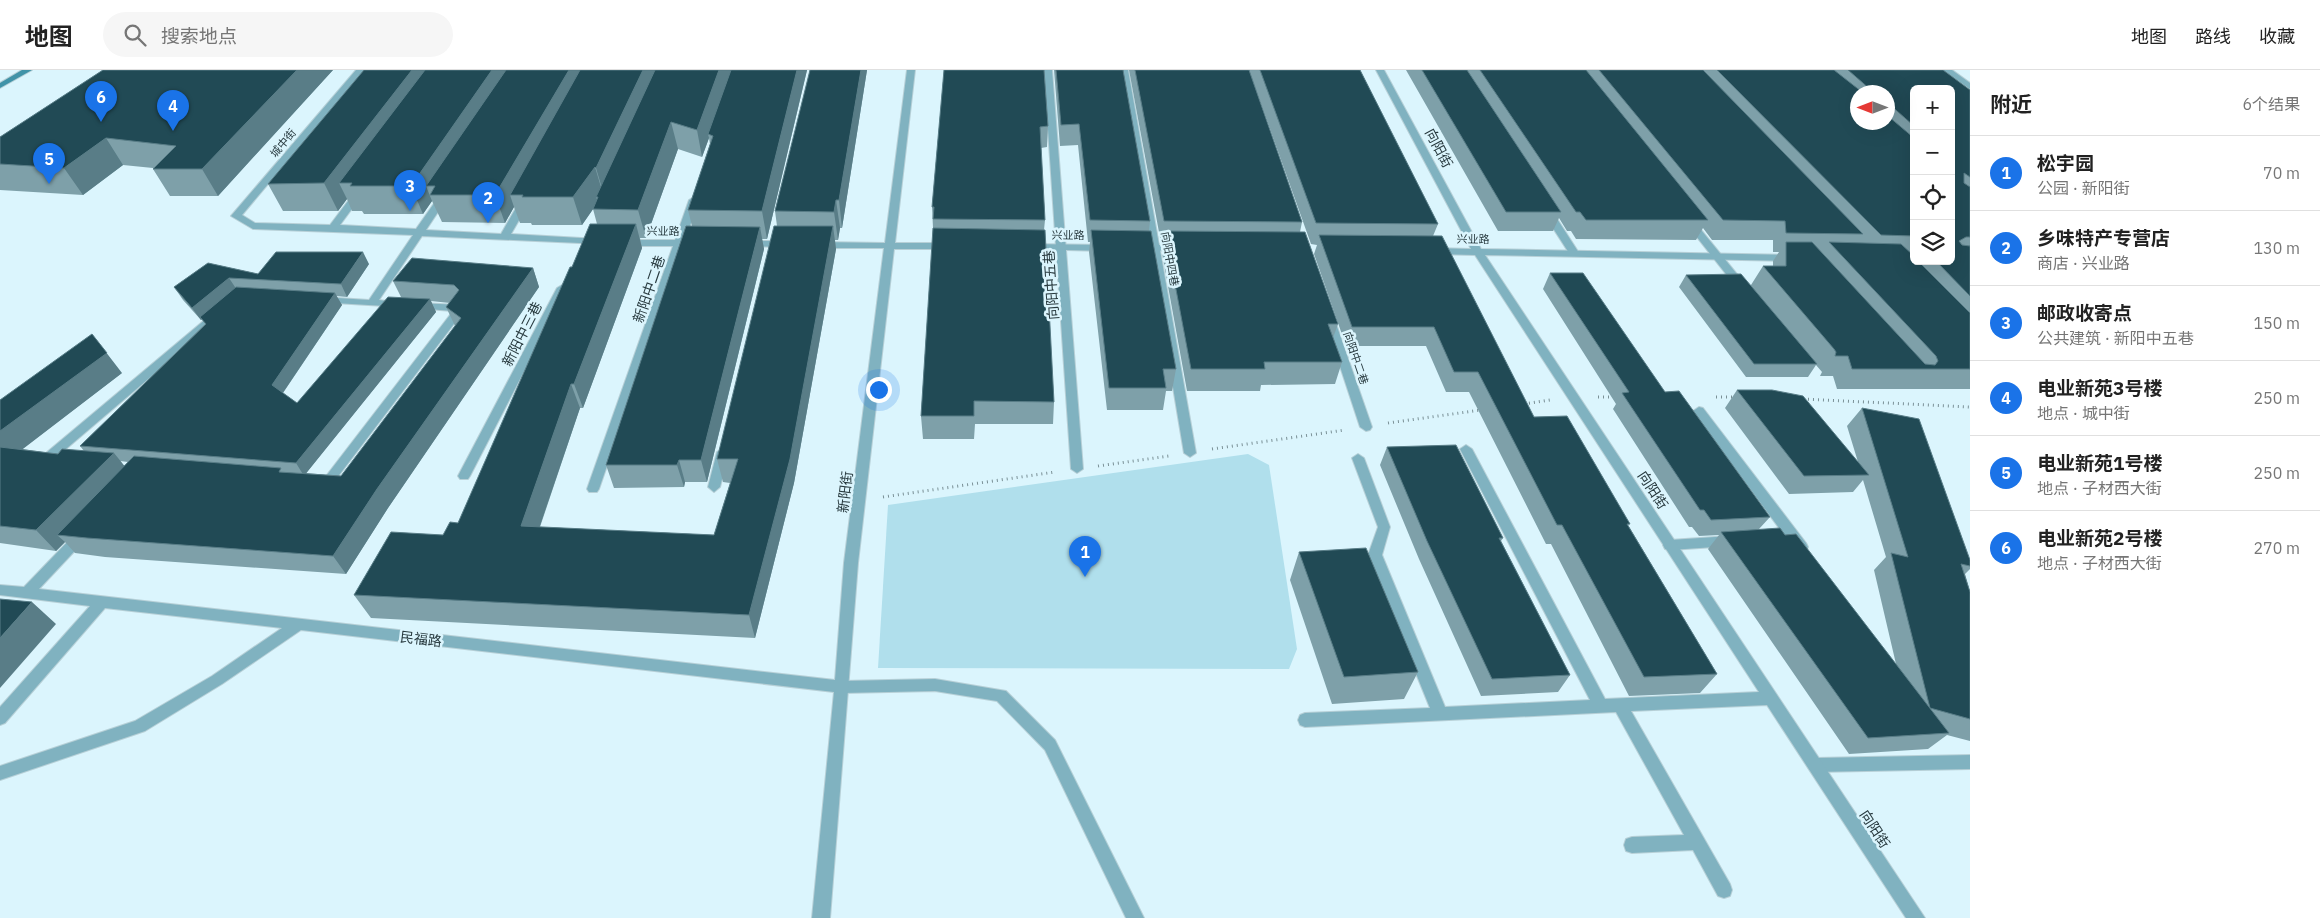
<!DOCTYPE html>
<html lang="zh">
<meta charset="utf-8">
<style>
body{margin:0;font-family:"IBM Plex Sans","Noto Sans SC",sans-serif;background:#f6f6f6;color:#222}
.controls{position:absolute;right:15px;top:15px;display:grid;overflow:hidden;border-radius:8px;box-shadow:0 5px 20px #0002}
.controls button{width:45px;height:45px;display:grid;place-items:center;padding:0;border:0;border-bottom:1px solid #e0e0e0;background:#fff;color:#222;font:25px sans-serif}
.compass{position:absolute;left:1850px;top:15px;width:45px;height:45px;border-radius:50%;background:#fff;box-shadow:0 5px 20px #0002;rotate:270deg}
.you{position:absolute;left:878px;top:319px;width:18px;height:18px;margin:-12px;border:4px solid #fff;border-radius:50%;background:#1a73e8;box-shadow:0 0 0 8px #1a73e833}
.badge{display:grid;place-items:center;width:32px;height:32px;border-radius:50%;background:#1a73e8;color:#fff;font-size:16px;font-weight:700}
.pin{position:absolute;translate:-50% -41px;filter:drop-shadow(0 1px 2px #0008)}
.pin::after{content:'';position:absolute;top:26px;width:18px;height:15px;background:inherit;clip-path:polygon(0 0,100% 0,50% 100%)}
.list{margin:0;padding:0;list-style:none}
h2{display:flex;justify-content:space-between;align-items:center;height:65px;margin:0;padding:0 20px;font-size:21px}
h2 small{font-size:16px;font-weight:400;color:#767676}
.list li{display:grid;grid-template-columns:32px 1fr auto;gap:15px;align-items:center;box-sizing:border-box;height:75px;padding:0 20px;border-top:1px solid #e0e0e0}
.list b{display:block;font-size:19px;white-space:nowrap}
.list p{margin:0;font-size:16px;white-space:nowrap;color:#767676}
.list em{font-size:16px;font-style:normal;color:#767676}
.icon{flex:none;width:28px;height:28px;fill:none;stroke:currentColor;stroke-width:2;stroke-linecap:round;stroke-linejoin:round}
.map{position:relative;flex:none;width:1970px;height:848px;overflow:hidden}
header{display:flex;align-items:center;gap:30px;box-sizing:border-box;height:70px;padding:0 25px;background:#fff;border-bottom:1px solid #e0e0e0}
header strong{font-size:24px}
nav{display:flex;gap:28px;margin-inline-start:auto;font-size:18px}
.search{width:350px;height:45px;background:#f6f6f6;display:flex;align-items:center;gap:12px;box-sizing:border-box;padding:0 18px;border-radius:28px;color:#767676;font-size:19px}
main{display:flex}
aside{flex:1;background:#fff}
.map>svg:first-child{display:block}
.green{fill:#b0dfec}
.lines{fill:none;stroke-linecap:round;stroke-linejoin:round}
.service-casing{stroke:#b7d0d7;stroke-width:2}
.minor-casing{stroke:#b7d0d7;stroke-width:2}
.secondary-casing{stroke:#b7d0d7;stroke-width:2}
.path{stroke:#7a9096;stroke-width:3;stroke-dasharray:1 4;stroke-linecap:butt}
.service{fill:#80b2c0;fill-rule:evenodd}
.minor{fill:#80b2c0;fill-rule:evenodd}
.secondary{fill:#4093a8;fill-rule:evenodd}
.wall{fill:#7ea0a9;fill-rule:evenodd}
.shaded-wall{fill:#597d87}
.building{fill:#214a55;stroke:#597d87}
.labels{text-anchor:middle;stroke-width:5;stroke-linejoin:round;paint-order:stroke}
.far-street-label{font-size:11px;fill:#283a3f;stroke:#dbf5fd}
.street-label{font-size:14px;fill:#283a3f;stroke:#dbf5fd}
</style>
<header>
<strong>地图</strong>
<div class="search"><svg class="icon" aria-label="search" viewBox="0 0 24 24"><circle cx="10" cy="10" r="6"/><path d="M15 15l6 6"/></svg>搜索地点</div>
<nav><a>地图</a><a>路线</a><a>收藏</a></nav>
</header>
<main>
<div class="map">
<svg width="1970" height="848" viewBox="0 0 1970 848">
<rect width="100%" height="100%" fill="#dbf5fd"/>
<!-- green -->
<path class="green" d="M1248,384L1269,395L1297,579L1289,599L878,598L888,435Z"/>
<g class="lines">
<defs>
<path id="service" d="M1044,0H1052L1083,399L1077,403L1071,399Z
M1120,0H1128L1196,383L1190,387L1184,383Z
M1547,138L1552,141L1579,183L1577,185H1571L1569,183L1542,141Z
M1690,149L1693,150L1745,214V218H1737L1685,152Z
M1329,245L1334,248L1372,357L1370,360L1366,361L1360,357L1324,248Z
M1699,337L1703,338L1806,473L1808,477L1806,481H1796L1695,344L1693,341Z
M1730,466L1735,467L1737,471L1735,475L1730,476L1670,480L1665,479L1663,475L1665,471L1670,470Z
M935,609L1006,621L1055,670L1144,848H1126L1045,680L997,631L935,621L842,623L837,621L835,617L837,613L842,611Z
M1970,685V699L1815,702L1810,700L1807,695L1810,690L1815,688Z"/>
<path id="minor" d="M356,0H364L242,145L255,153L330,155L357,119L360,118L365,121L340,155L416,159L442,122L445,121L450,124L426,160L501,164L520,131L525,128L530,131L511,164L599,169L602,170V174L422,166L379,230L402,233V237L318,232L317,230L322,227L369,230L413,165L253,159L231,146Z
M907,0H915L895,173H949L954,176L949,179H894L858,493L830,848H812L834,622L301,560L222,614L145,661L0,710V696L135,651L212,606L282,558L105,538L5,653L0,655V637L90,536L0,525V515L24,517L76,463H86L87,466L86,469L39,519L835,610L844,493L884,178H819L814,175L819,172L885,173Z
M1376,0H1384L1481,179L1791,185L1796,188L1791,191L1485,185L1925,848H1906L1767,635L1631,641L1730,814L1732,820L1730,826L1724,828L1718,826L1693,780L1632,783L1626,781L1624,775L1626,769L1632,767L1684,765L1616,642L1305,657L1300,655L1298,650L1300,645L1305,643L1430,638L1368,485L1378,457L1352,388L1358,384L1364,388L1390,457L1382,485L1445,637L1590,630L1460,379L1466,375L1472,379L1605,629L1759,622L1475,185L1434,184L1429,181L1434,178L1471,179Z
M1943,0H1952L1970,13V19Z
M694,127L699,130L685,170H696L701,173L696,176H683L599,419L597,422H589L587,419L673,176H624L619,173L624,170H675L689,130Z
M746,171H786L791,174L786,177L743,176V172Z
M1029,174L1106,175L1111,178L1106,181L1026,179V175Z
M1139,175H1179L1184,178L1179,181L1136,180V176Z
M562,215L567,218L470,406L468,409H460L458,406L557,218Z
M418,233L461,235L466,238L330,417H317L315,414L317,411L323,410L453,241L414,238V234Z
M217,242L221,243V247L53,390L52,394H40L38,391L40,388L213,243Z
M723,378L729,382L720,417L714,422L708,417L717,382Z"/>
<path id="secondary" d="M22,0H32L0,18V13Z"/>
</defs>
<!-- service casing -->
<use href="#service" class="service-casing"/>
<!-- minor casing -->
<use href="#minor" class="minor-casing"/>
<!-- secondary casing -->
<use href="#secondary" class="secondary-casing"/>
<!-- path -->
<path class="path" d="M1598,327H1615
M1716,327H1735
M1803,329L1970,337
M1524,334L1550,330
M1388,353L1481,340
M1212,379L1345,360
M1098,396L1169,386
M883,427L1055,402"/>
<!-- service -->
<use href="#service" class="service"/>
<!-- minor -->
<use href="#minor" class="minor"/>
<!-- secondary -->
<use href="#secondary" class="secondary"/>
</g>
<!-- wall -->
<path class="wall" d="M103,0H333L218,126H170L153,99V98L123,95L83,125L0,120V67Z
M364,0H807L767,169H762L764,179L707,412H685L684,417L614,418L606,395L692,156L688,140L710,74L709,68L702,87L678,79L646,168H640L642,178L583,338H580L540,457L714,465L730,413L723,412L717,389L777,156L775,141L810,0H867L842,158H840L838,170H835L836,179L794,413L755,568L371,548L354,525L443,465L458,453L572,197L597,154L593,139L582,155H532L531,153H520L514,137L505,153L442,152L432,131L423,144H364L362,141H352L347,129L338,141H283L268,114Z
M944,0L1048,56L1047,77L1041,78L1045,150L1044,160L1054,332L1053,354H975L974,369H923L921,346L933,158L932,137Z
M1054,0H1123L1150,151L1149,161L1176,299L1172,321H1166L1163,340H1107L1089,182L1090,172H1088L1078,75L1060,76Z
M1129,0H1249L1302,152L1300,162L1338,254L1333,268L1342,292L1335,314L1261,315L1260,321H1187L1162,183L1164,173H1161Z
M1249,0H1360L1438,154L1433,166L1534,347L1630,454L1628,455L1717,604L1700,623L1629,626L1551,474H1546L1469,322H1446L1426,276H1346L1314,184L1317,175L1311,174Z
M1406,0H1943L1970,20V319H1837L1833,306H1820L1822,302L1816,295L1808,307H1746L1679,217L1686,205L1751,215L1763,196H1773V191L1779,182H1773V170H1712L1703,158L1696,170L1576,169L1571,161H1567L1559,148L1553,161H1498ZM1914,19H1951V191H1914ZM1858,22H1888V52Z
M208,193L258,204L369,194L347,227L336,226L342,235L283,323L297,333L401,227L393,211L533,198L539,217L388,438L346,504L105,487L75,483L65,472L56,481L0,473V330L122,303L22,379L58,384L84,381L80,376L205,254L202,249L201,250L183,230L174,217ZM431,231L450,233L446,237L455,256L341,406L306,403L436,242ZM120,391L128,392L124,396Z
M1550,203L1665,322L1770,447L1759,459L1785,465L1896,594L1874,500L1886,487L1863,410L1853,422L1789,424L1725,338L1737,320L1858,392L1847,356L1862,338L1970,490V499L1965,504L1970,522V671L1947,665L1928,679L1849,684L1708,479L1719,465L1699,466L1692,457H1689L1613,339L1616,334L1543,219Z
M1387,377L1503,468L1501,471L1570,605L1558,622L1481,626L1419,489L1380,395Z
M1299,482L1418,602L1404,629L1332,634L1290,510Z"/>
<!-- shaded-wall -->
<path class="shaded-wall" d="M297,0H333L218,126L202,99Z
M412,0H442L339,113L347,129L338,141L324,113Z
M492,0H519L426,116L432,131L423,144L411,116Z
M569,0H591L510,125L514,137L505,153L495,125Z
M643,0H661L604,125L596,98Z
M719,0H733L708,64L709,68L702,87L697,60Z
M797,0H807L767,169L762,141Z
M861,0H867L842,158L839,130Z
M671,52L678,79L646,168L638,140Z
M106,68L123,95L83,125L64,98Z
M595,97L603,124L598,127H596L598,132L582,155L573,127Z
M836,130L840,158L838,170L834,142Z
M636,154L642,178L583,338L574,314Z
M833,156L836,179L794,413L755,568L749,545Z
M760,157L764,179L707,412L701,390Z
M363,182L369,194L347,227L341,214Z
M533,198L539,217L388,438L346,504L333,486L377,419Z
M229,208L237,220L200,247L202,249L201,250L192,238Z
M335,223L342,235L280,327L272,315Z
M430,229L436,242L304,406L296,393Z
M92,264L122,303L2,395L0,393V361Z
M571,314L580,338L532,479L521,456Z
M114,383L131,404L57,465L65,472L56,481L36,460Z
M679,390L685,412L684,417L677,395Z
M32,532L56,554L0,618V568Z"/>
<!-- building -->
<path class="building" d="M103,0H297L202,99H153L176,76L106,68L64,98L0,94V67Z
M364,0H412L324,113L268,114Z
M425,0H492L411,116H350L352,113H339Z
M506,0H569L495,125H430L435,116H426Z
M580,0H643L596,98L595,97L573,127H522L523,125H510Z
M655,0H719L697,60L671,52L638,140L593,139L598,127H596Z
M731,0H797L762,141L688,140L713,66L708,64Z
M810,0H861L839,130H836L834,142L775,141Z
M944,0H1044L1048,56L1040,57L1045,150L933,149L934,137H932Z
M1056,0H1123L1150,151L1090,150L1079,54L1061,55Z
M1135,0H1249L1302,152L1164,151Z
M1260,0H1360L1438,154L1316,153Z
M1422,0H1467L1561,142H1506Z
M1480,0H1586L1708,150H1586L1580,142H1576Z
M1599,0H1703L1863,164L1786,163L1785,151L1723,150Z
M1717,0H1834L1862,22H1858V52H1888V46L1914,68V166L1881,165Z
M1848,0H1943L1970,20V107L1964,103V113L1970,117V167H1966L1959,171L1962,175L1970,176V226L1936,191H1951V19H1914V56L1888,33V22H1871V20Z
M590,154H636L574,314H571L521,456L714,465L738,389H717L774,156H833L790,389L749,545L354,525L391,462L443,465L450,452L458,453L570,197H572Z
M686,156L760,157L701,390H679L677,395H606Z
M933,158L1045,160L1054,332L974,331V346H921Z
M1091,160L1151,161L1176,299H1163L1166,318H1109Z
M1165,161L1305,162L1338,254H1328L1342,292H1264L1265,299H1191Z
M1319,165L1442,166L1534,347L1567,346L1630,454H1627L1717,604L1644,607L1562,455H1557L1478,302H1454L1434,257H1352Z
M1786,172H1812L1925,294L1935,295L1938,291L1936,286L1829,172L1901,174L1914,186V191H1918L1970,243V299H1852L1848,286H1835L1836,282L1834,279L1763,196H1786Z
M276,182H363L341,214L229,208L192,238L174,217L208,193L258,204Z
M412,188L533,198L377,419L333,486L87,468L57,465L134,386L281,398L279,402L341,406L461,248L446,237L459,220L454,215L393,211Z
M1550,203H1583L1665,322L1679,321L1770,447L1711,450L1704,440H1700L1622,323L1629,322Z
M1741,204L1817,294H1754L1686,205Z
M236,217L335,223L272,315L297,333L388,227L430,229L296,393L80,376L206,254L200,247Z
M92,264L107,283L0,361V330Z
M1737,320H1772L1803,326L1869,405L1804,406Z
M1862,338L1919,349L1970,490V496L1961,494L1970,522V649L1930,638L1891,483L1908,487Z
M1456,375L1503,468H1499L1570,605L1492,609L1427,471L1387,377Z
M0,377L58,384L62,379L114,383L36,460L0,456Z
M1780,458L1785,465L1796,464L1949,663L1868,668L1721,462Z
M1366,478L1418,602L1344,607L1299,482Z
M0,529L32,532L0,568Z"/>
<g class="labels">
<!-- far-street labels -->
<g class="far-street-label">
<text transform="translate(283 73) rotate(-50)" y="4">城中街</text>
<text transform="translate(663 161) rotate(1)" y="4">兴业路</text>
<text transform="translate(1068 165) rotate(1)" y="4">兴业路</text>
<text transform="translate(1473 169) rotate(1)" y="4">兴业路</text>
<text transform="translate(1170 189) rotate(80)" y="4">向阳中四巷</text>
<text transform="translate(1356 288) rotate(71)" y="4">向阳中二巷</text>
</g>
<!-- street labels -->
<g class="street-label">
<text transform="translate(1439 78) rotate(62)" y="5">向阳街</text>
<text transform="translate(1051 215) rotate(-94)" y="5">向阳中五巷</text>
<text transform="translate(649 219) rotate(-71)" y="5">新阳中二巷</text>
<text transform="translate(522 264) rotate(-63)" y="5">新阳中三巷</text>
<text transform="translate(1653 420) rotate(57)" y="5">向阳街</text>
<text transform="translate(845 422) rotate(-83)" y="5">新阳街</text>
<text transform="translate(421 569) rotate(7)" y="5">民福路</text>
<text transform="translate(1875 759) rotate(57)" y="5">向阳街</text>
</g>
</g>
</svg>
<div class="controls">
<button>+</button>
<button>−</button>
<button><svg class="icon" aria-label="locate" viewBox="0 0 24 24"><circle cx="12" cy="12" r="6"/><path d="M12 2v4M12 18v4M2 12h4M18 12h4"/></svg></button>
<button><svg class="icon" aria-label="layers" viewBox="0 0 24 24"><path d="M12 4l9 5-9 5-9-5zM3 14l9 5 9-5"/></svg></button>
</div>
<svg class="compass" viewBox="-18 -18 36 36"><path d="M0-13l5 13h-10z" fill="#e53935"/><path d="M0 13l5-13h-10z" fill="#767676"/></svg>
<div class="you"></div>
<div class="pin badge" style="left:1085px;top:507px">1</div>
<div class="pin badge" style="left:488px;top:153px">2</div>
<div class="pin badge" style="left:410px;top:141px">3</div>
<div class="pin badge" style="left:173px;top:61px">4</div>
<div class="pin badge" style="left:49px;top:114px">5</div>
<div class="pin badge" style="left:101px;top:52px">6</div>
</div>
<aside>
<h2>附近<small>6个结果</small></h2>
<ul class="list">
<li><span class="badge">1</span><div><b>松宇园</b><p>公园 · 新阳街</p></div><em>70 m</em></li>
<li><span class="badge">2</span><div><b>乡味特产专营店</b><p>商店 · 兴业路</p></div><em>130 m</em></li>
<li><span class="badge">3</span><div><b>邮政收寄点</b><p>公共建筑 · 新阳中五巷</p></div><em>150 m</em></li>
<li><span class="badge">4</span><div><b>电业新苑3号楼</b><p>地点 · 城中街</p></div><em>250 m</em></li>
<li><span class="badge">5</span><div><b>电业新苑1号楼</b><p>地点 · 子材西大街</p></div><em>250 m</em></li>
<li><span class="badge">6</span><div><b>电业新苑2号楼</b><p>地点 · 子材西大街</p></div><em>270 m</em></li>
</ul>
</aside>
</main>
